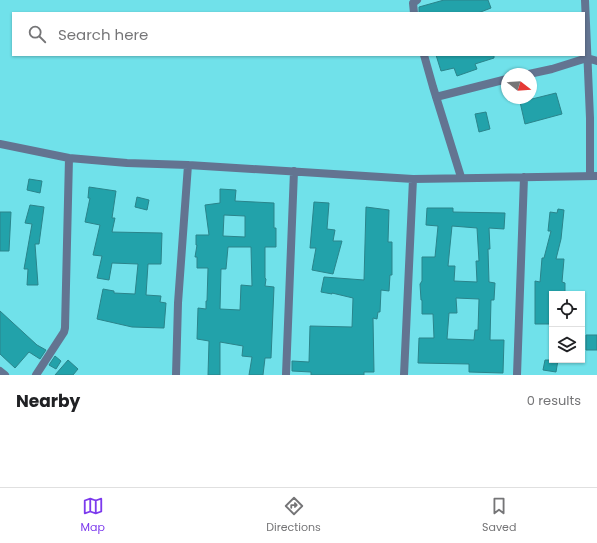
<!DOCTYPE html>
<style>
body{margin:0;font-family:Poppins,sans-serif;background:#f6f6f6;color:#202124}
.controls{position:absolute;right:12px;bottom:12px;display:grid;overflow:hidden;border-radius:0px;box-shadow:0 1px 3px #0004}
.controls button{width:36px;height:36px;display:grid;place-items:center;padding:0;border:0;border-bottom:1px solid #e0e0e0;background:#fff;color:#202124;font:20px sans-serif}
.compass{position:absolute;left:501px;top:68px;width:36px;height:36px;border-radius:50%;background:#fff;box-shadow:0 1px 3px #0004;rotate:107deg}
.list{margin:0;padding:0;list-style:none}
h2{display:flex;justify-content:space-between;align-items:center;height:52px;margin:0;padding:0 16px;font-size:17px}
h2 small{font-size:13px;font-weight:400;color:#757577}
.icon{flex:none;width:22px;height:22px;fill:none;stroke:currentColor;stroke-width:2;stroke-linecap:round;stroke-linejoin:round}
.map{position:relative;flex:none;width:597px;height:375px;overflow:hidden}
.search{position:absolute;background:#fff;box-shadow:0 1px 3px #0004;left:12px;right:12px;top:12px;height:44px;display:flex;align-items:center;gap:10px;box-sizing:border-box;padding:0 14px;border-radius:0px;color:#757577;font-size:15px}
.sheet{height:112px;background:#fff}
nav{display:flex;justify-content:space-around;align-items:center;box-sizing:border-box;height:56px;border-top:1px solid #e0e0e0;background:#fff;font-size:11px;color:#757577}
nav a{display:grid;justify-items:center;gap:2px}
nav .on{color:#7c3aed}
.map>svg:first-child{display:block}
.building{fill:#22a2aa;stroke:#2a848b;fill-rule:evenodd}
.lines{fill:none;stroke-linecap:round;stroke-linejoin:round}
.street{stroke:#637491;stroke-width:8}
</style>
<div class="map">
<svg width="597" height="375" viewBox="0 0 597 375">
<rect width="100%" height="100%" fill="#70e1ea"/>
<!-- building -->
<path class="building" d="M444,0H488L491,8L478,13H419V7Z
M436,55H494V58L475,64L477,69L457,76L454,68L441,71Z
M556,93L562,114L525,124L520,102Z
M486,112L490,129L479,132L475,114Z
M29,179L42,181L40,193L27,190Z
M89,187L116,191L112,218H115L112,232L162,233L161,264H148L146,295L161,296L160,302L166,303L164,328L132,327L97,319L103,289L114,291V293L135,294L138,264L112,263L109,280L97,278L102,256L93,255L100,225L85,222L90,198H88Z
M220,189L236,190L235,201L274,203V228H276V247H265V278L266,279L265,286L274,287L271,358H265L263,375H249L252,357L242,356L243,346L220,342V375H208L209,341L197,339L198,308L206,309V301H207L208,268H197V257H195L197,245H196V235H209L205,205L220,203ZM224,215L245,216V237L223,236ZM228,247H251L252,286L241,285L240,310L220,309L221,269H226Z
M137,197L149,200L147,210L135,207Z
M314,202L329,203L327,229L335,230L333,241H342L333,274L312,270L316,248H310Z
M30,205L44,207L39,244H35L38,285H27L28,269H24L32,224L25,223Z
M366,207L389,210L388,242H392V275H390L389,291L381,290L380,312H378L377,319L373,318L374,372H364V375H311V372L292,371V361L309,362L310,326L352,327L353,298L332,293V294L321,292L324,277L364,280Z
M427,208H453V212L505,213L504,229L489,228L490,249H488L489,282L495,283L494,300H491L490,340H504L503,373L469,372V364L418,363L419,338H434L433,314H422V300H421L420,284L422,281V257H435L438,226L426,225ZM452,226L477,228L479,261H476L477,282L454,281L455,266H448ZM456,298L479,299L478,330H475L474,340L447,339L449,313H457Z
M558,209L564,210L561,239L556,259H564L562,282L565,283V294H552V324H535V281L540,282L542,258H544L551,231H548L550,212L557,213Z
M0,212H11L9,251H0Z
M0,311L37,345L46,350L40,359L29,352L15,368L0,354Z
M586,335H597V350H586Z
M55,356L61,361L56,369L49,365Z
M68,360L78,369L73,375H55Z
M545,360H558L556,372L543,370Z"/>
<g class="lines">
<!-- street -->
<path class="street" d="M585,0L590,118V176
M414,13L413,3L417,0
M424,55L433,87L461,177
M529,74L552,69L587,58L597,61
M436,97L507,79
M0,144L69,158L127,163L188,165L413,179L597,176
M0,371L5,375
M36,375L64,332L65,328L69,158
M176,375L178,303L188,165
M286,375L294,171
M404,375L413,179
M517,375L524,177"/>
</g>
</svg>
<div class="controls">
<button><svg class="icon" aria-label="locate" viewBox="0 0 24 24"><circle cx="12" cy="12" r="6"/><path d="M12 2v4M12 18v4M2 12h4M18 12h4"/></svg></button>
<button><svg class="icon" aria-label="layers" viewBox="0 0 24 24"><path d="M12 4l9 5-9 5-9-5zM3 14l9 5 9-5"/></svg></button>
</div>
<svg class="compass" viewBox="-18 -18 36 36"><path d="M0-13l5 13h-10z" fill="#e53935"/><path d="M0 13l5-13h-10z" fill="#757577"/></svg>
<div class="search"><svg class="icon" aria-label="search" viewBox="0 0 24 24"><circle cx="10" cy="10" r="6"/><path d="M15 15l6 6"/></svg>Search here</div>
</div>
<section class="sheet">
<h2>Nearby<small>0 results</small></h2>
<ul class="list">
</ul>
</section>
<nav>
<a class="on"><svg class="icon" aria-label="map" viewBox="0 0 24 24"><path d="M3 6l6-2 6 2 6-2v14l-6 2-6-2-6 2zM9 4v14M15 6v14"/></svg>Map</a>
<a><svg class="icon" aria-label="directions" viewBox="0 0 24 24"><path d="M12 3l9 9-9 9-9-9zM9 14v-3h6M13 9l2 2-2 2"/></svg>Directions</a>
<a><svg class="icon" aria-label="saved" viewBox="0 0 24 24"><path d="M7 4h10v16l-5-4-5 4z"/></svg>Saved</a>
</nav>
